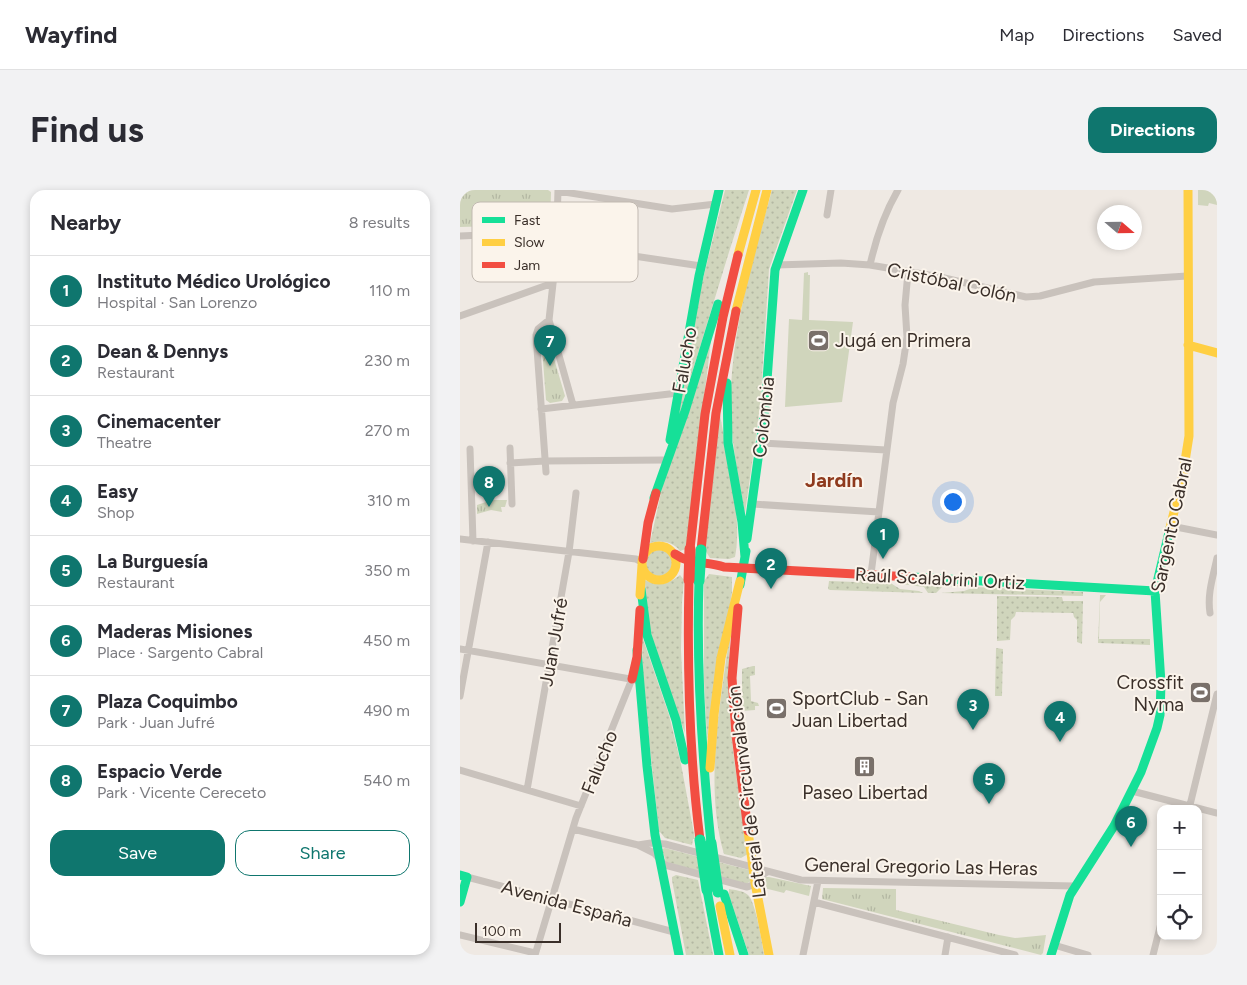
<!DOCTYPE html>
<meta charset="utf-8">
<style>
body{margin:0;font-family:Figtree,sans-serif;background:#f2f2f3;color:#2b2b33}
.controls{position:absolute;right:15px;bottom:15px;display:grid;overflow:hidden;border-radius:10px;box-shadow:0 2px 8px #0003}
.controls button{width:45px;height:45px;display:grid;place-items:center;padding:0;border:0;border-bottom:1px solid #e1e1e2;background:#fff;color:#2b2b33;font:25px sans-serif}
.compass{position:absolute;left:637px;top:15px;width:45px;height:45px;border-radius:50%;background:#fff;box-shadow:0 2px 8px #0003;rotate:110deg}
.scale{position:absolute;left:15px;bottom:12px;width:86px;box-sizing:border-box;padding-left:5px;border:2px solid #3a2f29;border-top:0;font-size:14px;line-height:18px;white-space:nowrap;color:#3a2f29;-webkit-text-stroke:4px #fbf4eb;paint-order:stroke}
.you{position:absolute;left:492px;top:311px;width:18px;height:18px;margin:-12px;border:4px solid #fff;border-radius:50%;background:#1a73e8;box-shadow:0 0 0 8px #1a73e833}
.badge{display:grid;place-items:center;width:32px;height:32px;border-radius:50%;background:#0f766e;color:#fff;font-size:16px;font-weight:700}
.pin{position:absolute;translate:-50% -41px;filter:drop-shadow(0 1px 2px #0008)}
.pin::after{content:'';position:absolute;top:26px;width:18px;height:15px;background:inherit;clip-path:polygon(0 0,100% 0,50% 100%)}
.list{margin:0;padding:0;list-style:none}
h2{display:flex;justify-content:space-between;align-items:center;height:65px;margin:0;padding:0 20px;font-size:21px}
h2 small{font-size:16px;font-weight:400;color:#7c7c81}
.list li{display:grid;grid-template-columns:32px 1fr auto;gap:15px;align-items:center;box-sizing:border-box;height:70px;padding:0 20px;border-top:1px solid #e1e1e2}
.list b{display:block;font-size:19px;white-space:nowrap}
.list p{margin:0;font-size:16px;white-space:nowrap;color:#7c7c81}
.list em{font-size:16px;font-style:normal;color:#7c7c81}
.actions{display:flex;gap:10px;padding:15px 20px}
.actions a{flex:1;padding:11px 0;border:1px solid #0f766e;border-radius:15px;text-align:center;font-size:18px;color:#0f766e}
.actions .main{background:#0f766e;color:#fff}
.icon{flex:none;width:28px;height:28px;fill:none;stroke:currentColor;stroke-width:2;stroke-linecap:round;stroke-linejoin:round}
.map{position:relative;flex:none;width:757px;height:765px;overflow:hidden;border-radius:15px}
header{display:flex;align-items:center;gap:30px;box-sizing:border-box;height:70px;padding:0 25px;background:#fff;border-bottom:1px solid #e1e1e2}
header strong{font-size:24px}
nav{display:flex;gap:28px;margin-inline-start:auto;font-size:18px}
.intro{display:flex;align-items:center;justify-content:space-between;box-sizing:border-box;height:120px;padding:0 30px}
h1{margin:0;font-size:35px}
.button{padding:12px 22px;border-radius:15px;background:#0f766e;color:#fff;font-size:18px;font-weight:700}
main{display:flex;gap:30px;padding:0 30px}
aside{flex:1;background:#fff;border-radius:15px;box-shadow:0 2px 8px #0003}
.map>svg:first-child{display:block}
.grass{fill:url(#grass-dots)}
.park{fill:url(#park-tufts)}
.garden{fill:#d0d5bc}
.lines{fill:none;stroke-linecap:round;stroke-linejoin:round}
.street{stroke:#c9c2bc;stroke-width:7}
.fast{stroke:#16e098;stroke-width:9}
.slow{stroke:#ffcf43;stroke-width:9}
.jam{stroke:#f24e42;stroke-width:9}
.fast-bridge{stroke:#16e098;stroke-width:11}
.jam-bridge{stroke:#f24e42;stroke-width:11}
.labels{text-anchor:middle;stroke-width:4;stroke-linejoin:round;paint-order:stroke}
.street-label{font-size:19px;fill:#3a2f29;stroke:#fbf4eb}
.poi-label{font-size:19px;fill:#3a2f29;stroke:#fbf4eb;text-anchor:start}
.neighbourhood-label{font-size:20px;font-weight:bold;fill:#8f3a1d;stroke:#fbf4eb}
.key{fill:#fbf4eb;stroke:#c1b9b1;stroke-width:1}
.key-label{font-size:14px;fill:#3a2f29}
</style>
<header>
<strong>Wayfind</strong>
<nav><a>Map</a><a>Directions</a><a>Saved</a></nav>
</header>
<div class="intro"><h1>Find us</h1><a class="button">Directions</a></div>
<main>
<aside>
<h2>Nearby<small>8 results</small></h2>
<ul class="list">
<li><span class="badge">1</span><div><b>Instituto Médico Urológico</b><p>Hospital · San Lorenzo</p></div><em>110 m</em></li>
<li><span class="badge">2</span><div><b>Dean &amp; Dennys</b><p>Restaurant</p></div><em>230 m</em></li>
<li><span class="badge">3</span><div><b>Cinemacenter</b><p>Theatre</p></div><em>270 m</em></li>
<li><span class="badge">4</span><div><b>Easy</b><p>Shop</p></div><em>310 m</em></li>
<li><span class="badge">5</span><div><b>La Burguesía</b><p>Restaurant</p></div><em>350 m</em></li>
<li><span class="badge">6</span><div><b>Maderas Misiones</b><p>Place · Sargento Cabral</p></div><em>450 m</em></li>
<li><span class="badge">7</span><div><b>Plaza Coquimbo</b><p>Park · Juan Jufré</p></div><em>490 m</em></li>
<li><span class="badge">8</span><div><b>Espacio Verde</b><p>Park · Vicente Cereceto</p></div><em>540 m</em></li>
</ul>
<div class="actions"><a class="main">Save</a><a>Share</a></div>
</aside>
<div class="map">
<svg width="757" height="765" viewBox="0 0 757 765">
<defs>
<pattern id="grass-dots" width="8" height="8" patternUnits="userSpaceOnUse" patternTransform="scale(1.25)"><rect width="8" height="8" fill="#d0d5bc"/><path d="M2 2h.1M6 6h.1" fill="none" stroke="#b3b7a2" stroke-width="1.8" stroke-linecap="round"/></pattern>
<pattern id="park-tufts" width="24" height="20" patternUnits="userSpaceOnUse" patternTransform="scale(1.25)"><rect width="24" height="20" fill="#d0d5bc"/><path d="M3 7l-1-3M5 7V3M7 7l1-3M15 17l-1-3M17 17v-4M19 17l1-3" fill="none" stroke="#b3b7a2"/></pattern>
</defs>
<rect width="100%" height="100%" fill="#efe9e3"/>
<!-- grass -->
<path class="grass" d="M265,0H289L269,62L217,232L241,97Z
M312,0H337L309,79L300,217L285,323C277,282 269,241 271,198C274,131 294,64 312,0Z
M252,142L226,359L220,361C212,351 202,350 190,353L202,298Z
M260,225C267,265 283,328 275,367L269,369L250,368L245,360Z
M186 373a13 13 0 1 1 26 0a13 13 0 1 1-26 0Z
M249,384L272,387V403L247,549L244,491V391Z
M220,385L224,390L222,412L221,460L225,543C205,491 185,446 185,390C198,397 209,394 220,385Z
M403,389L429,392L440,399L459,401L463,403L370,400L368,399L369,391L396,392Z
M441,391L502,395L503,396L482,397L476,403H468L464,397L441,394Z
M515,397L623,402V406L481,403L504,401Z
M640,405H646L640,412L639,449H690V455L638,453Z
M537,406L602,407L603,411H623L622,454L617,452V430L614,427L613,423L556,422L555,426L551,430L550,450L537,451Z
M271,434C270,456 268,478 269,500C270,555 280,610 288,664L281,668L264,664C243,591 262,508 271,434Z
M182,446L209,525L221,574L235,649H233L232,655L205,648L200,642H199L183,493Z
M536,458L543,459L542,506H535Z
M293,476H295V485L290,486L291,511L298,513L299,516H295V520L282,521V479Z
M205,658L289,680L291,691L286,694L206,672L202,659Z
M216,685L238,690L253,765H226L212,690V687Z
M269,699C275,700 284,701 288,705C296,713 302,752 304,765H289L269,705Z"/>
<!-- park -->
<path class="park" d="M0,0H88L91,2L90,39L86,43L36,36L0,37Z
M84,143L87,145L105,206L102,211L90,213L86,210L81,145Z
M32,310H47L45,317H41L42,322L31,320L17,324V315Z
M305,687H309L351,696L349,706L326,700L324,703L304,698L303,691Z
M363,698L436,699V720L539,745L555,748L586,745L583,763L581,765L362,709Z"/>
<!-- garden -->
<path class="garden" d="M738,0H757V15L749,13L748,16L738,15Z
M348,82V85H350L349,130L393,132L382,212L325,217L329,129L342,130L344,83Z"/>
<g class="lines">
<!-- street -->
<path class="street" d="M98,0L96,66L89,130L113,215
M98,1L212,19L256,14
M367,25L371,0
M0,46L22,45L53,48L241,76
M316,75L381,73L410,75L480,87L566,107L580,106L634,92L727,86
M410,75C416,48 424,24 438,0
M0,126L93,93
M81,219L218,203
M301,253L426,260
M50,258L52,314
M10,259L13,351
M50,273L85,271L205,270
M86,282L76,145L78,139L89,130
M292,314L419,322
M711,336L757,345
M0,349L176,369L182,372
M411,384L433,213L443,174L447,147L445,115L448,82
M750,423C747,404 753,387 757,368
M0,459L176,490
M0,506L28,352
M0,580L121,616
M67,600L109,362L116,303
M672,601L757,623
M729,619L757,504
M113,639L178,655L194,663L205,675L287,697C296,696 299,686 307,682
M178,655L191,653L205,654L341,690L614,696
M7,687L214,742
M354,712L555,765
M0,745L75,763
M594,755L628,765
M75,765L116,628L172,489
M343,765L358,691
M485,765L488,747
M693,765L701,733"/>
<!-- fast -->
<path class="fast" d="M267,193L268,253L282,332L285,367
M210,250L239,86L259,0
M194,308L225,221L258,114
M287,349L305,218L315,80L343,0
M452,387L695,401
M239,391C236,479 242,566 251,653
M280,395L286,361
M181,399L187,445L216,530L225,570
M177,460L187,576L195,645L219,765
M0,685L7,687L0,712
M247,700L259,765
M264,704L284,765
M591,765L610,705L654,636L681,582L697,538L700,525L701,493L695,401L710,338"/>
<!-- slow -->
<path class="slow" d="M278,65L296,0
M276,121L307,0
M728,155L757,163
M710,338L722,290L729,246L728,0
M182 373a17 17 0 1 1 34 0a17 17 0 1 1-34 0Z
M180,405L182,375
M250,578L254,525L261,468L280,391
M288,641L295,693L309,765
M260,716L270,765"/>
<!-- jam -->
<path class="jam" d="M230,359L245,224L263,127L278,65
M241,360L256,223L276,121
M215,364C230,375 247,371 264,377L452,387
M183,369L188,333L196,303
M229,390C227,477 229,563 240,650
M278,418L272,488L276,545L288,641
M172,489L177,467L180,420"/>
<!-- fast-bridge -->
<path class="fast-bridge" d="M239,391L241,360
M240,650L247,700
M251,653L258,702"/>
<!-- jam-bridge -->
<path class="jam-bridge" d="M229,390L230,359"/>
</g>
<!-- icons -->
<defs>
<symbol id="stadium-square" viewBox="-11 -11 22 22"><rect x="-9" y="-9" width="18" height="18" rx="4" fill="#79706a" stroke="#fbf4eb"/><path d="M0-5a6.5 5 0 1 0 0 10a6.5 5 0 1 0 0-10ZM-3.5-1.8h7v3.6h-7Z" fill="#fff"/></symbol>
<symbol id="building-square" viewBox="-11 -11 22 22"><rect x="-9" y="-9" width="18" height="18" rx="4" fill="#79706a" stroke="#fbf4eb"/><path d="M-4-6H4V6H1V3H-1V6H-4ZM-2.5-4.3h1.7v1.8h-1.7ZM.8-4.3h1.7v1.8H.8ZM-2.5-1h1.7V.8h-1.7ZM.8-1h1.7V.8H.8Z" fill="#fff"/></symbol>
</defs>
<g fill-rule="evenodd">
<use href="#stadium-square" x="346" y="138" width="25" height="25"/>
<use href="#stadium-square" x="728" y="490" width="25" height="25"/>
<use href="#stadium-square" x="304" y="506" width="25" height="25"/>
<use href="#building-square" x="392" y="564" width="25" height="25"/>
</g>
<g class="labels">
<!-- street labels -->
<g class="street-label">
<text transform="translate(492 92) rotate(12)" y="7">Cristóbal Colón</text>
<text transform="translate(224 170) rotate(-80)" y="7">Falucho</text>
<text transform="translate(303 227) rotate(-84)" y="7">Colombia</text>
<text transform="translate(711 335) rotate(-78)" y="7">Sargento Cabral</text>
<text transform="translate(480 388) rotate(3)" y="7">Raúl Scalabrini Ortiz</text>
<text transform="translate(93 452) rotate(-80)" y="7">Juan Jufré</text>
<text transform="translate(139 572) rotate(-68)" y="7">Falucho</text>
<text transform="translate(286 602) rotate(-97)" y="7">Lateral de Circunvalación</text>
<text transform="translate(461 676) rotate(1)" y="7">General Gregorio Las Heras</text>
<text transform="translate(107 713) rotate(15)" y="7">Avenida España</text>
</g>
<!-- poi labels -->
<g class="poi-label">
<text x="375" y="157">Jugá en Primera</text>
<text x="724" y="499" text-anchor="end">Crossfit<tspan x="724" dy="22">Nyma</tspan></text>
<text x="332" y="515">SportClub - San<tspan x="332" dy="22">Juan Libertad</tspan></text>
<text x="405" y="609" text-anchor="middle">Paseo Libertad</text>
</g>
<!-- neighbourhood labels -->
<g class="neighbourhood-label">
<text x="374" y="297">Jardín</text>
</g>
</g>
<!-- legend -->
<rect x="12" y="12" width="166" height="80" rx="8" class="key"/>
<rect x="22" y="27" width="23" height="6" fill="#16e098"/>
<rect x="22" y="49" width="23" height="7" fill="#ffcf43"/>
<rect x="22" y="72" width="23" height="6" fill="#f24e42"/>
<g class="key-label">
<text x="54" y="35">Fast</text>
<text x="54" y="57">Slow</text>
<text x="54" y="80">Jam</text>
</g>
</svg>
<div class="controls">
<button>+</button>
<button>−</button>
<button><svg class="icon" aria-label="locate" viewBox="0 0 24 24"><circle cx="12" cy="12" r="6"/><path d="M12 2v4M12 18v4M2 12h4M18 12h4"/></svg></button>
</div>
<svg class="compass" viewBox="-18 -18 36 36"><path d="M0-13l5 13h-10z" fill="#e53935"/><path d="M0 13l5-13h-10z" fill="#7c7c81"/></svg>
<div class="scale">100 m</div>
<div class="you"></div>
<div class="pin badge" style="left:423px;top:369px">1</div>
<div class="pin badge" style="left:311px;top:399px">2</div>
<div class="pin badge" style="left:513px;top:540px">3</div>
<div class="pin badge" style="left:600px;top:552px">4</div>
<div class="pin badge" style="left:529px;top:614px">5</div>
<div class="pin badge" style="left:671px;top:657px">6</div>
<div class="pin badge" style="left:90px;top:176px">7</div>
<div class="pin badge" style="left:29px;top:317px">8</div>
</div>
</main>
